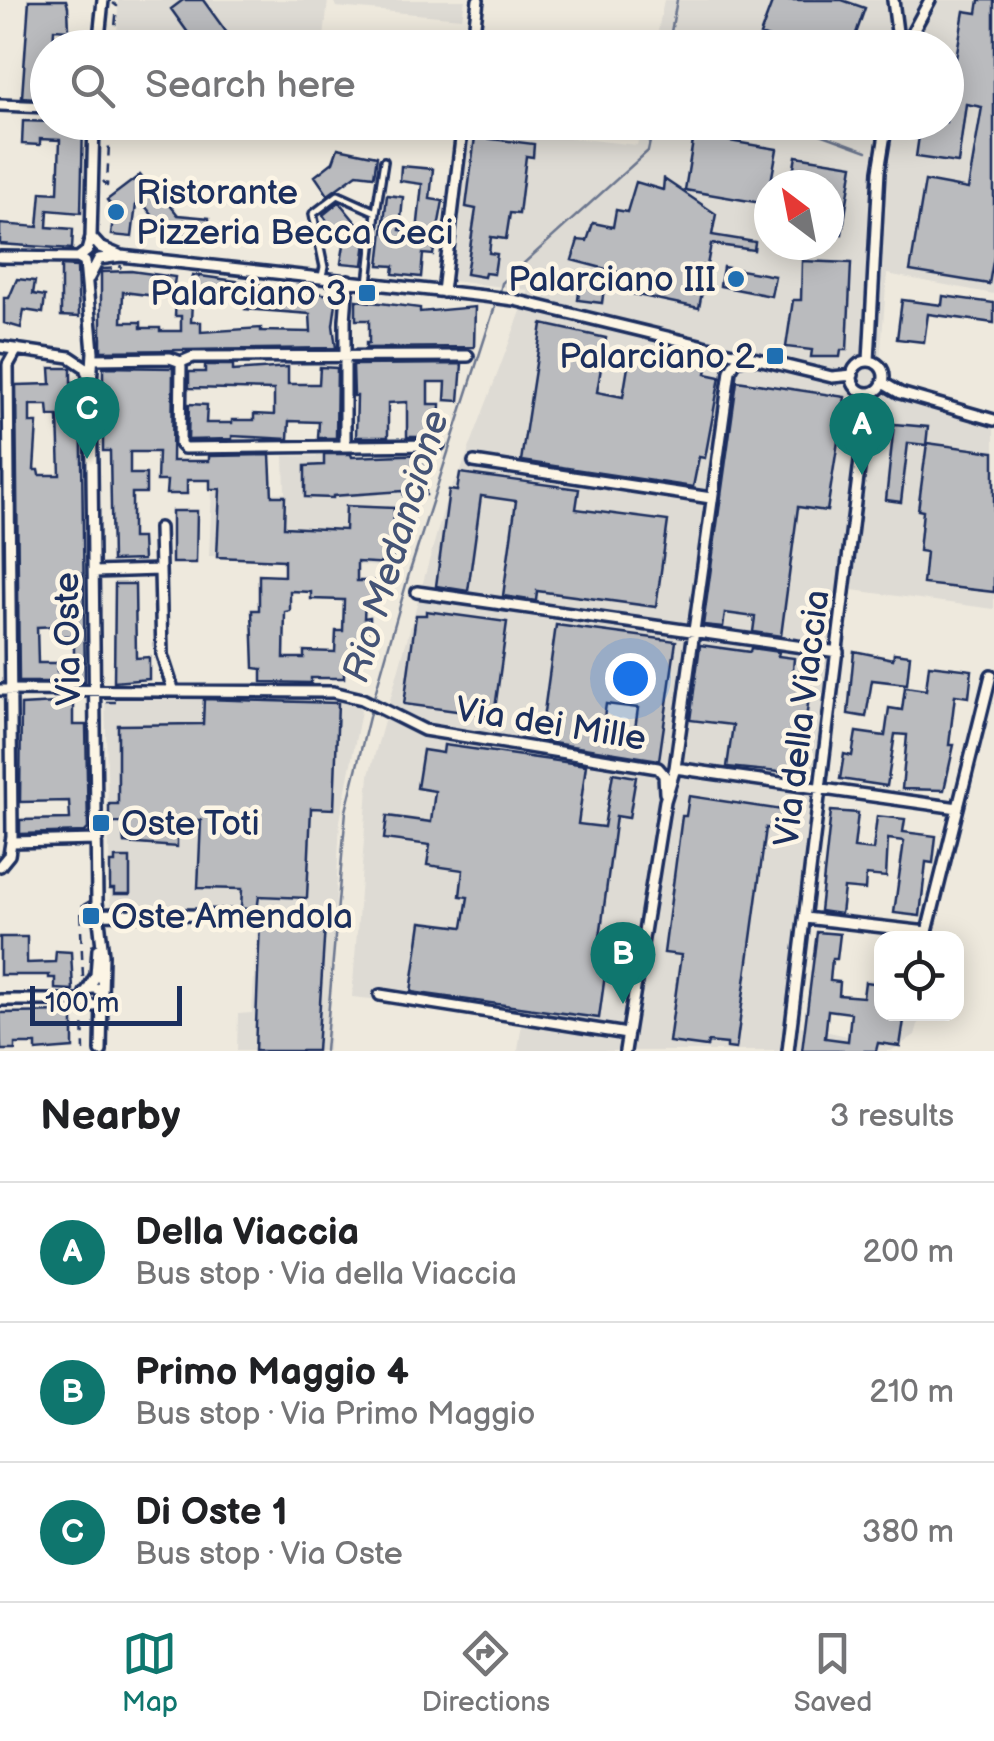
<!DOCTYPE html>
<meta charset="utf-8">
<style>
body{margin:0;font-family:"Balsamiq Sans",sans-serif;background:#f6f6f6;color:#202124}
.controls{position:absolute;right:30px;bottom:30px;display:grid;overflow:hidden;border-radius:20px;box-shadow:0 5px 25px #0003}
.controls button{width:90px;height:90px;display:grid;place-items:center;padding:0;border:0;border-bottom:2px solid #e0e0e0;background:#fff;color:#202124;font:50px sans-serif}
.compass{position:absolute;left:754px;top:170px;width:90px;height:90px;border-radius:50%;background:#fff;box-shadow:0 5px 25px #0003;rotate:328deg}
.scale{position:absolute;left:30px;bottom:25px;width:152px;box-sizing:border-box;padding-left:10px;border:5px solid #1b2f5e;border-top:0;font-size:28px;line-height:35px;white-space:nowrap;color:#1b2f5e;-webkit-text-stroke:8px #fcf5e5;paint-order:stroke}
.you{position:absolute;left:630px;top:678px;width:35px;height:35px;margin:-25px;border:8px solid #fff;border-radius:50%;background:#1a73e8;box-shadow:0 0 0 15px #1a73e833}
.badge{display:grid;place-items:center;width:65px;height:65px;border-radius:50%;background:#0f766e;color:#fff;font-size:32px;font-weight:700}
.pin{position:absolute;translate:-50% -82px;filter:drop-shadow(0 2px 5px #0008)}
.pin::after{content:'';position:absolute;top:52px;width:35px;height:30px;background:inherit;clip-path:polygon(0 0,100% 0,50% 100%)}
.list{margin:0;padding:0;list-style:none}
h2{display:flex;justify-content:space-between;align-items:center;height:130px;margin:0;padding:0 40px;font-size:42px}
h2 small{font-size:32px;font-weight:400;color:#757577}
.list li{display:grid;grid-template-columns:65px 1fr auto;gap:30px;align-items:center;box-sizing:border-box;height:140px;padding:0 40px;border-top:2px solid #e0e0e0}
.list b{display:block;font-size:38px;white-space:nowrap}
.list p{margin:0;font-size:32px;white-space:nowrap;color:#757577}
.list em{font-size:32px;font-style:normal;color:#757577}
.icon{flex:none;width:55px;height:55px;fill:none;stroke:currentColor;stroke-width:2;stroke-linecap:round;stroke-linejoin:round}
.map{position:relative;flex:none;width:994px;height:1051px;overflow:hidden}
.search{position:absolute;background:#fff;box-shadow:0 5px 25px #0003;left:30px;right:30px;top:30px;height:110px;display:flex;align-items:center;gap:25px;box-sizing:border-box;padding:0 35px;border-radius:55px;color:#757577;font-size:38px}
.sheet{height:550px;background:#fff}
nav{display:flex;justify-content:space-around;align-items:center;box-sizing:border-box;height:140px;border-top:2px solid #e0e0e0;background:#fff;font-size:28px;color:#757577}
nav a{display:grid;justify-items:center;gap:5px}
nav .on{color:#0f766e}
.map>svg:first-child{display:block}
.built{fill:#dedbd4;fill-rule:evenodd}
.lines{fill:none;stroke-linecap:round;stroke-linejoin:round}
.stream{stroke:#6c778f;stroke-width:2.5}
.building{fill:#babbbe;stroke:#1b2f5e;stroke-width:2.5;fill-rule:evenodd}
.lane-casing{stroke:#1b2f5e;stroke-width:12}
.street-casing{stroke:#1b2f5e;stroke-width:16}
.path{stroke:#1b2f5e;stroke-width:2.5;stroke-dasharray:10 8;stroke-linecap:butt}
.lane{stroke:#fcf5e5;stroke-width:5}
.street{stroke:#fcf5e5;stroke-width:9}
.poi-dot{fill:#1f6fb2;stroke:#fcf5e5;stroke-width:4}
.labels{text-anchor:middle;stroke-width:9;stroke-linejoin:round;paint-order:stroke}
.poi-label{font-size:35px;fill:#1b2f5e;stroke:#fcf5e5;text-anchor:start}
.street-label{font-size:35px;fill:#1b2f5e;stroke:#fcf5e5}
.water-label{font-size:38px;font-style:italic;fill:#445376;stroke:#fcf5e5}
</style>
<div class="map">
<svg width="994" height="1051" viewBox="0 0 994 1051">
<rect width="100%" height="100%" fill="#eee9dd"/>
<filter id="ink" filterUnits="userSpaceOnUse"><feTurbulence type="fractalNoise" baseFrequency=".01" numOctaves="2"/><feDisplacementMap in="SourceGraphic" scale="20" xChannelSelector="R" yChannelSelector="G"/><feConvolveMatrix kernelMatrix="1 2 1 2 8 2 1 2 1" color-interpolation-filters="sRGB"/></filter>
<g filter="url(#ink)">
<!-- built -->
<path class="built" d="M118,0H328L323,47L117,48Z
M333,0H465L462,18L336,7Z
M664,0H994V294L887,274L880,362L898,387L994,413V609L845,589L792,1024L861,1039L868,979H881L882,1014H921L915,1035L891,1051H518L523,1015L352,997L369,775L449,490L460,473L529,290L452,281L469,127L637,145L642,123L946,122V48L655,47ZM769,185H829V245H769Z
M284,456L433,457L401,568L209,556L212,491L285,493Z
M105,694L337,696L355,701L361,711L340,821L328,1051H237L238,1014L252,1013L257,924L111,922Z"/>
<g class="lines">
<!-- stream -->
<path class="stream" d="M668,48L677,0
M788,122L867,151
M499,296L502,283L648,151L654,122
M373,701L409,574L496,303
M325,1051L346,811L371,709"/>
</g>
<!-- building -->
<path class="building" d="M29,0H66L68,7L69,30L54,29L53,48H48V99L22,97Z
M183,0H203L227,33L208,48H199L171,9Z
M773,0H842L865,8L851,48H765L769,38L760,35Z
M979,0H994V256L989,284L910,271L925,181L968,189L982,107L966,104L958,163L916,157L921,122H946V75L953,76L964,11L977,13Z
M23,121L83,123L81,213L48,210L47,227L73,229L72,249L0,244V224L38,227L41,192L58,193L60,140L40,139V145L22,144Z
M694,135L777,149L767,204L685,190Z
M475,137L534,144L533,157L526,156L519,214L510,213L506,239L491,237L489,253L497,254L494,274L485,273L484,277L466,274L476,209L466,207Z
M338,148L377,156L374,176L357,174L328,195L315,176L333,162Z
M796,156L853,165L842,234L829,232V185H791Z
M401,166L433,169L430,199L443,201L433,255L423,254L421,277L393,274L394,266L379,265L387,195L403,197L400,230L417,232L422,184L400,181Z
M140,175L162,201L165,199L178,215L209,218V236L182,234L173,241L137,196L132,237L111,235L114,210L107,200Z
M664,179L716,214L712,235L755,242L754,250L711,244L699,308L604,288L602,303L578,300L581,278L630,284L632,276L572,260L578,240L587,241L593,223L613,227L616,210L627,212L636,182L663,190Z
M339,202L358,225L368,227L363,265L341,263L344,245L323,215Z
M802,261L851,263L847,350H841L840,357H811L812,350L786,347L793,300H801Z
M61,266L77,267L79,317L61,316Z
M723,267L775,276L771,296L720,286Z
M131,271L175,277L172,298L123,292L122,322H141V328H160V331H181V316H175L176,299L192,301L191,322H201V332L261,328V331L311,332L310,314L245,309L246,300L190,294L193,275L229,280L337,296L333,325L336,348L101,351V272Z
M17,279L35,281L33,294L45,296L43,313L24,310L21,328L4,323V298H9Z
M943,296L994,303V323L928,314L924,342L897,339L902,300L942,305Z
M356,300L420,308V312L475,307L474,347L366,348V343H369V320H356Z
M542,324L606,338L597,392L623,397L631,349L708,362L706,374L720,377L705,458L699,457L693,487L521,461Z
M462,364L459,401L445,400L446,382H428V404H440L439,437H407V402L388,403V437H356L357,396H354L353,365Z
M205,365H233V371L288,367V384H319L320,367L337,368L336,438H318L319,422L289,421L288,439L232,436V439L188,440L189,404L207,405L206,423H232V420H254V414L274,415V390L189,388V372H205Z
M103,367L173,368L172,461H209V456L270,455L272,496H285L284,527L345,530L346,506L394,508L392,564L357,562V581H379L378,602H365L364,618L370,617V630H362V642H357L356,670L344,669V678H311V683L262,682V669L254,668L252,610H259V575L284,576V560L217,557L220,489H210V480H187V494H166L167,481H157L158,452H130V474H146V493H132V538H142L143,560L112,561L110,451H103ZM290,591L311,592V599L344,600L343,631H336L335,652L304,651V658H284L285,612L290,611Z
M50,368H71V383H81L85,682H19L16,385L51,384ZM30,405H48L49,416H58L60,475H39L38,470H34L37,423H30ZM58,626V636H74V670L57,671V663H38L37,627Z
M737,381L845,397L827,511L798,507L781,636L753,632L755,617L725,613L723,627L703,625Z
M894,424L928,427L926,445L908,443L901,502L886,500Z
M927,443L994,452V592L923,584L926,552L919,551L923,511L918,510Z
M324,454H351L352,457L430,454L431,474H425L426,495L404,496L403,491L333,496V498L305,497V466L324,465Z
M460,473L579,489L576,509L668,521L656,607L537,591L536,601L503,596L516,501L481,496L468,591L436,586L449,490L457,491Z
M172,511H197L196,563H172Z
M115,584H135L136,658L149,657V679L114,682Z
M426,611L507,622L494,716L404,704L416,615H426Z
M556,625L676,641L659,760L540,741ZM606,704L638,708L633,743L601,739Z
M700,645L750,652L751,648L779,652L778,656L794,658L793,670L812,673L799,774L727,767L733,725L690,720Z
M854,651L893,659L894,653L910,655L907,684L872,680L866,717L848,714Z
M929,665L972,670L969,697L955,695L949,745H954L944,790L902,789L907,735L895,734L887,786L840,779L844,754L852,756L856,732L885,736L889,708L902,710L905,687L926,690Z
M204,699L338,703L334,809L311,808L307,898L259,896L257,911L241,908L242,889L198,888L201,820H177V847L124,843L122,823H109V804H118V725L203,724Z
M73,702V725H86L88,829L85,832L20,834V820L70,819L69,801L20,802L21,705Z
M444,745L586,765L578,824L604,827L613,773L636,777L629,818L616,816L599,945L609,946L599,1018L411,992L421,922L463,927L468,897L460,896L463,870L427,865L430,845L384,839L387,816L431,822L435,791L417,788L423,750L443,753Z
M689,796L789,811L786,831L766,828L736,1049L727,1048V1044L708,1042L707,1047L669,1042L681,955L664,953L682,816H686Z
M831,811L858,813L854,848L873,850L877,816L905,819L903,832L936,836L933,863L926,862L920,916L894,913L904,841L888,839L886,877L866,875L865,890L844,888L841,914L820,911Z
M115,858H130V894H114V889H110V863H115Z
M260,921L325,925L317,1051H255Z
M817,932L840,934L837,959H832L830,981L840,982L839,995L863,997L865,982L882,984V1014H905L900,1046L878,1043L876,1051H802ZM828,1010L851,1013L848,1041L825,1038Z
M0,937H27V963L55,962L56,951L71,952L73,990L55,989V978H49V975H0Z
M73,1012V1048L36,1051V1044H15V1050H1L0,1013Z"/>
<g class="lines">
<defs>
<path id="lane" d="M376,212L384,161
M322,276L324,267L313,214L338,195L376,212L368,283"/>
<path id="street" d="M893,0L899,48
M98,48L103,0
M472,48L478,0
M904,48L930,0
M0,105L48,107
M91,237L100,247L119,255
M0,257L78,258
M78,258L85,262L93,352L91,385L97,902L103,955L102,995
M78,258L87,251L91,237L94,122
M89,278L99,259L121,256L484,296L514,300L832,377L853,375
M443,292L463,122
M0,347L70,357L85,367L90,382
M93,359L170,358L181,362L193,357L468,356
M869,361L879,171L887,122
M852 377a16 16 0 1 1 32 0a16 16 0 1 1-32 0Z
M181,362L180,444L184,448L439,445
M883,383L900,393L994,420
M345,446V320L348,280
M474,462L711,498
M159,528L160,570
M94,572L160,570L162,655L173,689
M417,592L838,652
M0,690L333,692L362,699L424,730L658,768L664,775L665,793
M675,768L958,808
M12,842L97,840
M0,866L9,855L12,836L8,365L17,349
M98,914L251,916
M805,918L927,932L991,675
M84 997a9 9 0 1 1 18 0a9 9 0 1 1-18 0Z
M88,989L96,975L98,949
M380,995L627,1034
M0,1000H84
M101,1051L102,999
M625,1051L665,801L675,768L730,371L736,361L748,358
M788,1051L864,428L874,392"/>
</defs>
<!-- lane casing -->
<use href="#lane" class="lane-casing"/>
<!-- street casing -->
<use href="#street" class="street-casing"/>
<!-- path -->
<path class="path" d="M109,39L114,38L117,6L113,3
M103,181L107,186L110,122
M102,269L120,268L121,265
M106,702H120V698
M83,977L80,907L90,901
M77,1010L83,1015L84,1051"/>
<!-- lane -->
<use href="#lane" class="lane"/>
<!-- street -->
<use href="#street" class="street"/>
</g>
</g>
<!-- markers -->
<g class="poi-dot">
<circle cx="116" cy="212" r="10"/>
<circle cx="736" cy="279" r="10"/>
<rect x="357" y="283" width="20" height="20" rx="5"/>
<rect x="765" y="346" width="20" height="20" rx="5"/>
<rect x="91" y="813" width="20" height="20" rx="5"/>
<rect x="81" y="906" width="20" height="20" rx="5"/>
</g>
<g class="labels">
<!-- poi labels -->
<g class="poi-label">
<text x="136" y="204">Ristorante<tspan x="136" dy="40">Pizzeria Becca Ceci</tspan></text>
<text x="716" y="291" text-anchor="end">Palarciano III</text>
<text x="347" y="305" text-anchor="end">Palarciano 3</text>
<text x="755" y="368" text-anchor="end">Palarciano 2</text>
<text x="121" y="835">Oste Toti</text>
<text x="111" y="928">Oste Amendola</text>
</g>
<!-- street labels -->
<g class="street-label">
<text transform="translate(67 639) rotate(-91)" y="12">Via Oste</text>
<text transform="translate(801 718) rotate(-83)" y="12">Via della Viaccia</text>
<text transform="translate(551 723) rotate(9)" y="12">Via dei Mille</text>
</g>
<!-- water labels -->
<g class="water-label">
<text transform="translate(395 546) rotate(-73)" y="13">Rio Medancione</text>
</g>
</g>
</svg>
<div class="controls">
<button><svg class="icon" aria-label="locate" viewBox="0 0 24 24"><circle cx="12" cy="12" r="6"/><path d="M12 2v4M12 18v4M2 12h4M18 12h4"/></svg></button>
</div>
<svg class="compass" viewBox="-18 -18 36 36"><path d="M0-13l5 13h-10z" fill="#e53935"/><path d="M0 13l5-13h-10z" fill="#757577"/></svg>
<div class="scale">100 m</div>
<div class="you"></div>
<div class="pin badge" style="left:862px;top:475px">A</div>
<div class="pin badge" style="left:623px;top:1004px">B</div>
<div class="pin badge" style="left:87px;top:459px">C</div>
<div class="search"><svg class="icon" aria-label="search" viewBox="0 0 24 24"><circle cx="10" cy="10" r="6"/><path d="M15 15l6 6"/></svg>Search here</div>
</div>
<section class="sheet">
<h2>Nearby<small>3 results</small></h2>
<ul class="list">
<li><span class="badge">A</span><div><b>Della Viaccia</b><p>Bus stop · Via della Viaccia</p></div><em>200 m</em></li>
<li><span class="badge">B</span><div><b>Primo Maggio 4</b><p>Bus stop · Via Primo Maggio</p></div><em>210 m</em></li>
<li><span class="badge">C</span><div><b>Di Oste 1</b><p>Bus stop · Via Oste</p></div><em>380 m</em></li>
</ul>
</section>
<nav>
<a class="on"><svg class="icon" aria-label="map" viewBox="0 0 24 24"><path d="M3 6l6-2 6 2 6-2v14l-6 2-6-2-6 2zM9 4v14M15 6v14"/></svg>Map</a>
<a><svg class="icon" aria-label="directions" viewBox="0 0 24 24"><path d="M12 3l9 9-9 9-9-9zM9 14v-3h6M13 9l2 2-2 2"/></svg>Directions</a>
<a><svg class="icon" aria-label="saved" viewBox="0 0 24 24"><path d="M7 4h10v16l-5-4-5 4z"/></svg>Saved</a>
</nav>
